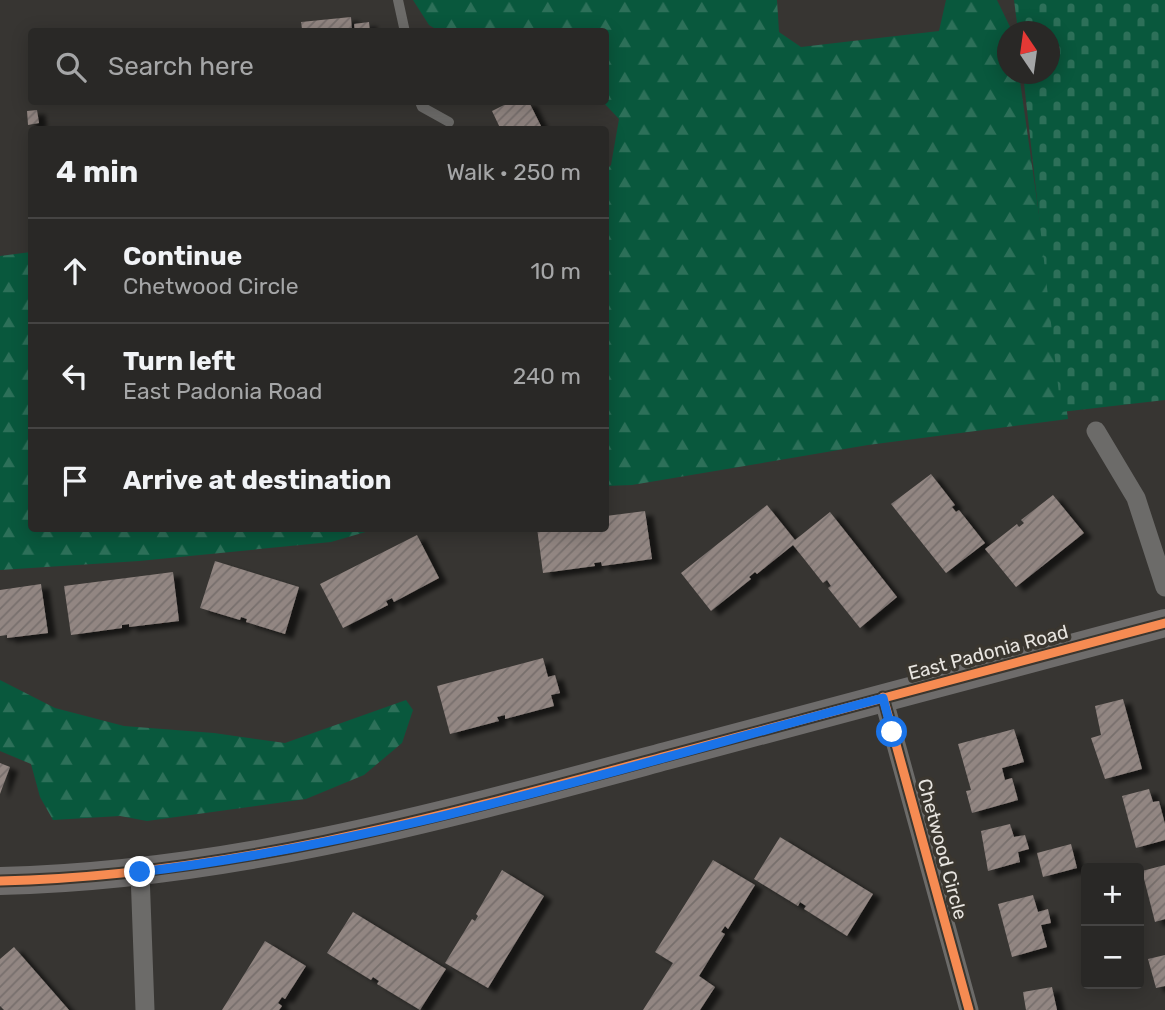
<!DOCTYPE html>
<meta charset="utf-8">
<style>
body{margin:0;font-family:Rubik,sans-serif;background:#31302e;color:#f1f3f6}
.controls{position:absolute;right:21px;bottom:21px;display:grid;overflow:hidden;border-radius:7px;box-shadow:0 4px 18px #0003}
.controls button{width:63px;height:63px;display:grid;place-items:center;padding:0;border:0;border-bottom:2px solid #454443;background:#292826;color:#f1f3f6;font:35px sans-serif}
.compass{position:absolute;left:997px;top:21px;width:63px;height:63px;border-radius:50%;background:#292826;box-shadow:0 4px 18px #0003;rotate:347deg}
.stop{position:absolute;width:21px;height:21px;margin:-16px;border:5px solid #1a73e8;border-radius:50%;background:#fff}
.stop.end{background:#1a73e8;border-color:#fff;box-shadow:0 2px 7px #0008}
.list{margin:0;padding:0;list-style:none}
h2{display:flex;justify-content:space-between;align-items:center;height:91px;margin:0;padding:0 28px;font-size:30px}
h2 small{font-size:23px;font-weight:400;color:#a5a6a7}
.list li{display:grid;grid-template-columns:46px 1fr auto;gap:21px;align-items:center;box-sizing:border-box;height:105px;padding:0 28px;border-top:2px solid #454443}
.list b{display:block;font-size:26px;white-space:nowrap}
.list p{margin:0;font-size:23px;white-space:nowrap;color:#a5a6a7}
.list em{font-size:23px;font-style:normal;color:#a5a6a7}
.icon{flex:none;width:38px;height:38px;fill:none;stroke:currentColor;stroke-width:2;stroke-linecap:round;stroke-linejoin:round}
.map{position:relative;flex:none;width:1165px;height:1010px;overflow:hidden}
.search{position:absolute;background:#292826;box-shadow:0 4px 18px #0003;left:28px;top:28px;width:581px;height:77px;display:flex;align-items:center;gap:18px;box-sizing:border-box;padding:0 24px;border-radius:7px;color:#a5a6a7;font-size:26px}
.panel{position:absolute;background:#292826;box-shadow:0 4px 18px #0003;left:28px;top:126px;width:581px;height:406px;border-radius:7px}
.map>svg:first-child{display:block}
.forest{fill:url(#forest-firs)}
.cemetery{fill:url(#cemetery-stones)}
.building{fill:url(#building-hatch);filter:url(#shadow)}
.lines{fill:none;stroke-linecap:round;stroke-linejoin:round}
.lane{stroke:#6c6b69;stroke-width:10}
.street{stroke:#6c6b69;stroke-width:19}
.secondary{stroke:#6e6c6b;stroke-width:28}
.cycleway-casing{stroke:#3a362f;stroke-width:13}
.cycleway{stroke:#f68b52;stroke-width:9}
.route{stroke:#1a73e8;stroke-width:9}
.labels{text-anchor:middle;stroke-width:7;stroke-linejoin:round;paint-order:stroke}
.street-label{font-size:19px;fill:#e8e5e0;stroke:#3a362f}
</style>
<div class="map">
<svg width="1165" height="1010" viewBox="0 0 1165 1010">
<defs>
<pattern id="forest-firs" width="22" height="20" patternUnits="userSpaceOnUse" patternTransform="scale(1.75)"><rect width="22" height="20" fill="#09583d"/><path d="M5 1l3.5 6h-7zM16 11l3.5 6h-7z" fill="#2d7059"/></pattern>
<pattern id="cemetery-stones" width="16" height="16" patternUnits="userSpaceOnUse" patternTransform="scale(1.75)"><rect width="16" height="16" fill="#09583d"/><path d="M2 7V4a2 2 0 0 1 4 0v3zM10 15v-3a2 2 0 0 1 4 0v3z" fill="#2d7059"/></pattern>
<pattern id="building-hatch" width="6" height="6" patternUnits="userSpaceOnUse" patternTransform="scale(1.75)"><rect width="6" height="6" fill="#928682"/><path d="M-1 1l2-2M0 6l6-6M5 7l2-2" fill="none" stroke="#776f6c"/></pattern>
<filter id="shadow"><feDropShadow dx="8" dy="4.5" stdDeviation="2" flood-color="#0009"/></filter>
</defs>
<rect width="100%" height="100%" fill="#373532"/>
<!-- forest -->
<path class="forest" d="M413,0H777L779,32L801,47L939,31L946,0H997L1012,31L1007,32V74H1019L1068,419L868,445L632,485L606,486V170L611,165L619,119L603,102H606V32L439,31L429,25Z
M31,252L32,528L376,529L331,542L139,561L0,570V256Z
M0,680L55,708L124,726L214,733L285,743L406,700L413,710L402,743L364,775L306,799L147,821L120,816L53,820L40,797L31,764L0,751Z"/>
<!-- cemetery -->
<path class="cemetery" d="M1014,0H1165V400L1061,412L1023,74H1050V32L1018,31Z"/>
<!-- building -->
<path class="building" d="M351,17L352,32H304L302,29L301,22Z
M369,22L370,32H355L354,24Z
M510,102H529L543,130H501L492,111Z
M37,110L39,123L28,125L27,111Z
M931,474L955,505L952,507L956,512L959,510L985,543L946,573L891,504Z
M1053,495L1084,533L1016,587L985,549L1017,524L1019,527L1024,523L1021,520Z
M767,505L795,540L830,512L897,597L860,628L828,588L831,586L827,580L823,583L793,545L757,574L755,572L749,577L751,579L711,611L681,573Z
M645,511L652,559L602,566L601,562L594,563L595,566L543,573L537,528H606V516Z
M417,535L439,578L394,602L392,598L386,601L388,605L343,628L320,584Z
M215,561L299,587L285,634L246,622L247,619L241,617L240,620L200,608Z
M173,572L179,621L129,627V624L122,625V628L71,635L64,586Z
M41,584L48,633L7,638V635L0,636V590Z
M543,658L548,677L555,675L560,693L551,695L554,706L505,719V715L497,717L499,721L450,734L437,686Z
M1123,699L1142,769L1105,779L1091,738L1101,735L1095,706Z
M1014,729L1024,762L1002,768L1005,780L1012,778L1018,800L972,813L966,791L971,790L958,744Z
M0,763L10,767L0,794Z
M1149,789L1153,802L1159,801L1165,824V840L1136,848L1122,796Z
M1010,824L1014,837L1025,835L1029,849L1018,852L1020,862L988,871L981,831Z
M780,837L873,894L847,936L804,909L806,906L800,902L798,906L754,879Z
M1071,844L1077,868L1043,877L1037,853Z
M713,860L755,885L728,929L725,926L721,932L725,934L699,976L715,987L700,1010H643L673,963L655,952Z
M1165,865V919L1155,922L1142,871Z
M502,870L544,896L488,988L445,963L472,919L475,921L478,916L476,914Z
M1033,895L1038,912L1048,909L1051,923L1041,925L1047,947L1012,957L998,904Z
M353,912L446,969L420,1010L377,984L379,981L373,977L371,980L327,953Z
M265,941L306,966L285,999L282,997L278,1003L282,1006L279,1010H222Z
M14,947L69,1010H4L0,1006V959Z
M1165,955V986L1156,988L1148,959Z
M1052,987L1057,1010H1026L1023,992Z"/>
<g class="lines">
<!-- lane -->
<path class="lane" d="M398,0L405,32
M420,102L422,107L449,122"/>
<!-- street -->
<path class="street" d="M1096,431L1136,498L1165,587
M883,697L969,1010
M140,872L145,1010"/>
<!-- secondary -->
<path class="secondary" d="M0,881C228,876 447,815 666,756C832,711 999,668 1165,623"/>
<defs>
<path id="cycleway" d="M883,697L969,1010
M0,881C228,876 447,815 666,756C832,711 999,668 1165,623"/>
</defs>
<!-- cycleway casing -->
<use href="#cycleway" class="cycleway-casing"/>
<!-- cycleway -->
<use href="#cycleway" class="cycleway"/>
</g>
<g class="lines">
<!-- route -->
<path class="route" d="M140,872C393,842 638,763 883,698L892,732"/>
</g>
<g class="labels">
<!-- street labels -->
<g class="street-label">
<text transform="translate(988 652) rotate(-15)" y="7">East Padonia Road</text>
<text transform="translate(943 849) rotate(75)" y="7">Chetwood Circle</text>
</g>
</g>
</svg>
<div class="controls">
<button>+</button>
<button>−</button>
</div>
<svg class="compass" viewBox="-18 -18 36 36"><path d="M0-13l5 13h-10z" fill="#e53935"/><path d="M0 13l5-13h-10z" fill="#a5a6a7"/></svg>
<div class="stop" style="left:892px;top:732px"></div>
<div class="stop end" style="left:140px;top:872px"></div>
<div class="search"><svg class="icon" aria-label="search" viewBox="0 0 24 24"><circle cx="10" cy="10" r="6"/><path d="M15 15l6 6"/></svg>Search here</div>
<section class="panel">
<h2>4 min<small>Walk · 250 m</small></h2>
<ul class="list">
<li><svg class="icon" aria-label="ahead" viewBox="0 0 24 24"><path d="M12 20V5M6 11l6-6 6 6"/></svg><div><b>Continue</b><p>Chetwood Circle</p></div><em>10 m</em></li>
<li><svg class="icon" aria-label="left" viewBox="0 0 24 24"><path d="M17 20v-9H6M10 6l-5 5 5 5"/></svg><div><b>Turn left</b><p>East Padonia Road</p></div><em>240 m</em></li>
<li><svg class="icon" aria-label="arrive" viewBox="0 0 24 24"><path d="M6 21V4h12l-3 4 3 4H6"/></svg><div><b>Arrive at destination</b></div></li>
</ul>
</section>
</div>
